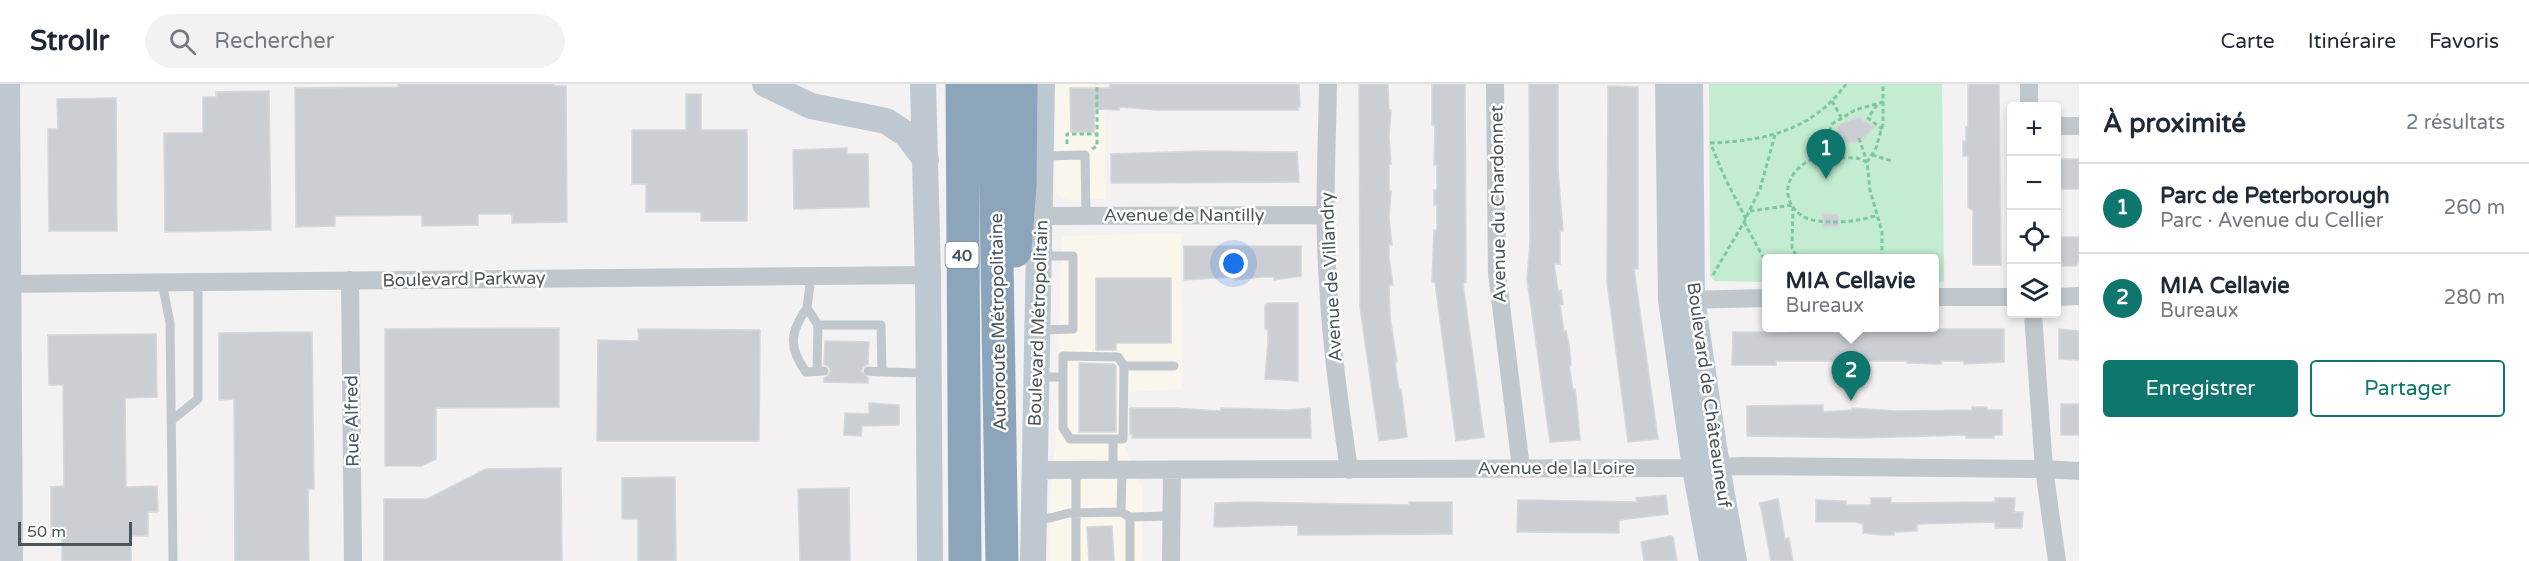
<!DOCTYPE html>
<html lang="fr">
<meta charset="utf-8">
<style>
body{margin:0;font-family:"Varela Round",sans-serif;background:#f2f2f3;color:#1f2937}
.controls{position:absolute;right:18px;top:18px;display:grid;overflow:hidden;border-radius:6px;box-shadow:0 3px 9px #0003}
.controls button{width:54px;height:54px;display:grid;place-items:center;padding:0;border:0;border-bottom:2px solid #e0e1e3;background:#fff;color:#1f2937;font:30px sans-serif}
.scale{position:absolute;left:18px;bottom:15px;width:114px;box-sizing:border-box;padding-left:6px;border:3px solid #4a555d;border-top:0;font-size:16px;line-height:21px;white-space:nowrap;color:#4a555d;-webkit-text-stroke:4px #fff;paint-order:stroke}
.you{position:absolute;left:1234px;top:180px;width:21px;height:21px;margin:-15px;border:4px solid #fff;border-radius:50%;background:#1a73e8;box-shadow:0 0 0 9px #1a73e833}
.badge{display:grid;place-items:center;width:39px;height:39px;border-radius:50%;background:#0f766e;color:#fff;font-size:20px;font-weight:700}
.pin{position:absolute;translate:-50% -50px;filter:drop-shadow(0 2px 3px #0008)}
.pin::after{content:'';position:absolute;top:32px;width:21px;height:18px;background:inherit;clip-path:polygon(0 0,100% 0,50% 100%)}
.popup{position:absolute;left:1762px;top:170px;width:177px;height:78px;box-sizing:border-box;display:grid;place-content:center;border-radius:6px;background:#fff;filter:drop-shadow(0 2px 4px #0005);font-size:20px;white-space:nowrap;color:#747a83}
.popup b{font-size:22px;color:#1f2937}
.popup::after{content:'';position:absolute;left:50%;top:100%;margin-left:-12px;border:12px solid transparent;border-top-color:#fff}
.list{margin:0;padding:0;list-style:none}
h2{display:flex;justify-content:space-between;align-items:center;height:78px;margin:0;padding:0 24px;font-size:26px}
h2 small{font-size:20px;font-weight:400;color:#747a83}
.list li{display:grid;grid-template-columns:39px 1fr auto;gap:18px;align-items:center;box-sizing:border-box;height:90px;padding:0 24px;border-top:2px solid #e0e1e3}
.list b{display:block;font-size:22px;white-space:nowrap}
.list p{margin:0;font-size:20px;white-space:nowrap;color:#747a83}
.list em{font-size:20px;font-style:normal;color:#747a83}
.actions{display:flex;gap:12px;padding:18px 24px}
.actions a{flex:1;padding:14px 0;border:2px solid #0f766e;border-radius:6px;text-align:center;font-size:21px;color:#0f766e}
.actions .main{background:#0f766e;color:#fff}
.icon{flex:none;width:33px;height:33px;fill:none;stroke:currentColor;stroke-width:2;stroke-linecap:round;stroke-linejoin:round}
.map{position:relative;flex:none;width:2079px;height:477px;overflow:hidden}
header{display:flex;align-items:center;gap:36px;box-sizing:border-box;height:84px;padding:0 30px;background:#fff;border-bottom:2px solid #e0e1e3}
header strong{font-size:28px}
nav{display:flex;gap:33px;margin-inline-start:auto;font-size:21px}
.search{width:420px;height:54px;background:#f2f2f3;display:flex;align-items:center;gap:15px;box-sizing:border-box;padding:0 21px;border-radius:33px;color:#747a83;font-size:22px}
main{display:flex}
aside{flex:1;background:#fff}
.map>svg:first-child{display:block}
.commercial{fill:#fbf6ec}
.green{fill:#c3ecd1}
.building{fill:#cbced3;stroke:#d5d7db;stroke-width:1.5}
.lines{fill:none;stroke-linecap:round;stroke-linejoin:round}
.path{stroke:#7dc89f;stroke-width:3;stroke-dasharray:4.5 3;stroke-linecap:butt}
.lane{stroke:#c0c8ce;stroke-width:9}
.street{stroke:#c0c8ce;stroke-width:18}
.secondary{stroke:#bec8d1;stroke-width:26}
.highway{stroke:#8ca5bb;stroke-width:33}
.labels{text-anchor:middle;stroke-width:5;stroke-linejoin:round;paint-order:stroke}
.shield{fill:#fff;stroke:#80888e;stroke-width:1.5}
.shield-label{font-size:16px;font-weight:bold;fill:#4a555d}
.street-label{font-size:18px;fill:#4a555d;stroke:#fff}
</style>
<header>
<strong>Strollr</strong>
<div class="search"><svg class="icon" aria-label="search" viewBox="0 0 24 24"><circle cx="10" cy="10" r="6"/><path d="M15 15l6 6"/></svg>Rechercher</div>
<nav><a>Carte</a><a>Itinéraire</a><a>Favoris</a></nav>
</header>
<main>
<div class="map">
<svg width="2079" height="477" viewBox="0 0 2079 477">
<rect width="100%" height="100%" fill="#f3f1f1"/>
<!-- commercial -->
<path class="commercial" d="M1054,0H1104L1106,115L1068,116L1059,112L1056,108Z
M1181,149L1182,305L1129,308L1126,365L1143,406L1142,477H1050V415L1055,363L1062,152Z"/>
<!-- green -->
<path class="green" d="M1709,0H1942L1944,198H1935V174H1767V198L1714,197L1710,191Z"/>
<!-- building -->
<path class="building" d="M398,0H554V2H566L567,138L512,139V130H478V141L422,142V131L335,132V142L296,143L295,4L398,3Z
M1110,0H1299L1300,23H1297L1298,26H1157L1120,23L1119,26L1095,25L1094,48H1071L1070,4H1110Z
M1359,0H1388L1389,26H1391L1389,53L1391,80H1389V107H1391L1389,134L1392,161L1389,160V174L1393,201H1389L1390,233L1397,278H1395L1399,306L1401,305L1407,353L1379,357L1360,223Z
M1432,0H1465L1466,172V198L1463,199L1484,353L1456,357L1435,198H1432L1434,146H1437V121H1434V106H1437V81H1434L1435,41H1432Z
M1529,0H1558V87L1563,147H1560V180H1554L1558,207L1561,206L1563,220L1560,221L1564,247H1566L1569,260L1571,281H1569L1573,305H1575L1576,311L1580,356L1550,358L1534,244L1527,195L1530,160Z
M1968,0H1999L2001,181H1973V127L1968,123V72H1963V57H1966V43L1968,42Z
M1608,2L1638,3V185H1634L1658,355L1628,358L1607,198Z
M269,7L271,146L165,148L164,49H203V13H216V8Z
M686,10H701V46H747V137H701V128H646V100H632V46H686Z
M116,14L117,147H49L48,45H58L57,15Z
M1858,33L1875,43L1859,58L1833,59L1838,41Z
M847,64V70H868L869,123L794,125L793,66Z
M1200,67L1297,68L1299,98L1111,99V70Z
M2060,75H2079V105H2061Z
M1823,130H1838L1839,142L1823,143Z
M2061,153H2079V177L2076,182H2062Z
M1184,162H1301V192L1274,196V193H1262L1235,196V193L1184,196Z
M1096,194H1171V259H1116V266H1096Z
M1268,219H1298V297L1265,295L1268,258V246L1265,245V221Z
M559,244V323L436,324V375L421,382H385V245Z
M638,245L760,246L759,357H597L598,256L639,257Z
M1789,245H2004V278L1964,280V277H1941V280L1907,279V277H1776V281H1732L1733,248H1788Z
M2059,245L2079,247V276L2059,275Z
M312,248L314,405H308L309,477H235L234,315L219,316V249Z
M156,250L157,313L125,314L126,403L157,402L158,428H148V452H131V477H62V453H51V403L64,402L63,301H49L48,251Z
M825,257L869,258L868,280L863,283L861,287L868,294V299L824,298V294L828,292L831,287L829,283L824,280Z
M1079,279L1114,280L1116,282V348H1079Z
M869,319L899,321V341L862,342L861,352L844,351L845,329L869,330Z
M2061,320H2079V351H2061Z
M1823,321V328L1852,326V324L1896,327L1972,326V323H1987V326H2002V351H1994V354H1966V351L1859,354L1747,352V322Z
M1130,324H1175L1221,327V324L1289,326L1310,324L1311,354H1132V350H1130Z
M561,384L562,477H384V415H427L486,385Z
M675,393L676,477H638V435H622V394Z
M849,404L850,477H800L798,405Z
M1666,411L1668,430L1619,436V449L1517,448L1518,416L1637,418L1636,414Z
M1871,414H1891V419L1995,418V414H2015L2014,428H2023L2022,444H1995V438L1917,440V447L1894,448V451H1882L1863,449V440L1856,438H1816V416L1846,417V421H1871Z
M1778,415L1785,455L1789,454L1793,477H1771L1760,419Z
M1247,418L1409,421V418H1452V450L1298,451V441L1214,443L1215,419Z
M1112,442L1114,477H1089L1087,443Z
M1670,452L1673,453L1677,477H1644L1641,458Z"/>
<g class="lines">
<!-- path -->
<path class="path" d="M1832,17L1841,33
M1877,21L1868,34L1882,45
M1859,54L1867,78
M1710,59C1764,57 1812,47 1846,0
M1067,60V50H1097
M1712,63L1725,94L1746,135
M1092,65L1097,62V0
M1872,71L1892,77
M1820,73C1791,79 1774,112 1802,132C1818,142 1860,138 1877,131
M1867,78L1857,74L1820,73L1832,40L1855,26L1883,18
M1750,127L1793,121L1792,163L1797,174
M1744,138L1767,180
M1882,174V148L1870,106L1867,78L1876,64L1883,40V0
M1713,191L1744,138L1760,105L1775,51"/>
<!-- lane -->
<path class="lane" d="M1042,72L1085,71L1086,131
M811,192L807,224L818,241H881L882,288L926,289
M162,198L170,239L173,477
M807,224C790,248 788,263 806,288L824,287
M1040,246L1073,245V172H1040
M817,287L818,241
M868,287L882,288
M1039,293H1063V344L1070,355H1113V387
M1063,293V272L1118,273L1124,282H1174
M171,337L198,315V198
M1113,355H1123L1124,282
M1076,387V477
M1121,428L1122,387
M1130,433V477
M1035,435L1050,434L1069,429L1121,428L1130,433L1172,432"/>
<!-- street -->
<path class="street" d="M1328,0C1327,66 1323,132 1328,198C1331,261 1340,323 1349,386
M1495,0L1497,189L1521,384
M2029,0V22
M2056,42H2079
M1041,132L1326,131
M350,196L353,477
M0,200L928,191
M1935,213H2012
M2056,213L2079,212
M1682,216L1767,214
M2033,230L2044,385L2057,477
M1033,386L1695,384L1743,382L2044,385L2079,387
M1171,477L1172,387"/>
<!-- secondary -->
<path class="secondary" d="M7,0L10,477
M765,0L811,22L886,37L906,50L926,76
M923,0L928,191L930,477
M1668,0L1671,216L1695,384L1712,477
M1690,0L1692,215L1717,383L1734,477
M1033,477L1042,0"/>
<!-- highway -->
<path class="highway" d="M962,0L965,477
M994,0L1002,477
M1015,167L1020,102L1021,0"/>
</g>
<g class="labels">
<!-- shield labels -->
<rect class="shield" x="945.5" y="158" width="33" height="26" rx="4.5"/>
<g class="shield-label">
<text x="962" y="177">40</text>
</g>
<!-- street labels -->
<g class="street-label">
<text transform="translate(1498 120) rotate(-91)" y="6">Avenue du Chardonnet</text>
<text x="1184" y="137">Avenue de Nantilly</text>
<text transform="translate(1331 193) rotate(-93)" y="6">Avenue de Villandry</text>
<text transform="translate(464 195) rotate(-1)" y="6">Boulevard Parkway</text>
<text transform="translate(998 238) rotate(-91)" y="6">Autoroute Métropolitaine</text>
<text transform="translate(1038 239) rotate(-88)" y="6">Boulevard Métropolitain</text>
<text transform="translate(1709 311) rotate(82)" y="6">Boulevard de Châteauneuf</text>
<text transform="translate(352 337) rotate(-91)" y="6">Rue Alfred</text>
<text x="1556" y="390">Avenue de la Loire</text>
</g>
</g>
</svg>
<div class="controls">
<button>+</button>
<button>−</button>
<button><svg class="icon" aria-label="locate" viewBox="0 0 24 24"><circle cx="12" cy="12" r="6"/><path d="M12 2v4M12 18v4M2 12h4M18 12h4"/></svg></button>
<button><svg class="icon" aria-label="layers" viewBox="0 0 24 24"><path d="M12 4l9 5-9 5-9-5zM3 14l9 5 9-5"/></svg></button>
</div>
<div class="scale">50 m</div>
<div class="you"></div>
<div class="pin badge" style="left:1826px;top:95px">1</div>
<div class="pin badge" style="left:1851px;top:317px">2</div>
<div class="popup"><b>MIA Cellavie</b>Bureaux</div>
</div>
<aside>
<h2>À proximité<small>2 résultats</small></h2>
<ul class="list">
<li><span class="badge">1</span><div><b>Parc de Peterborough</b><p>Parc · Avenue du Cellier</p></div><em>260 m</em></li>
<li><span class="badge">2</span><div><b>MIA Cellavie</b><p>Bureaux</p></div><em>280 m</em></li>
</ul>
<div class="actions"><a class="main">Enregistrer</a><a>Partager</a></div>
</aside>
</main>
